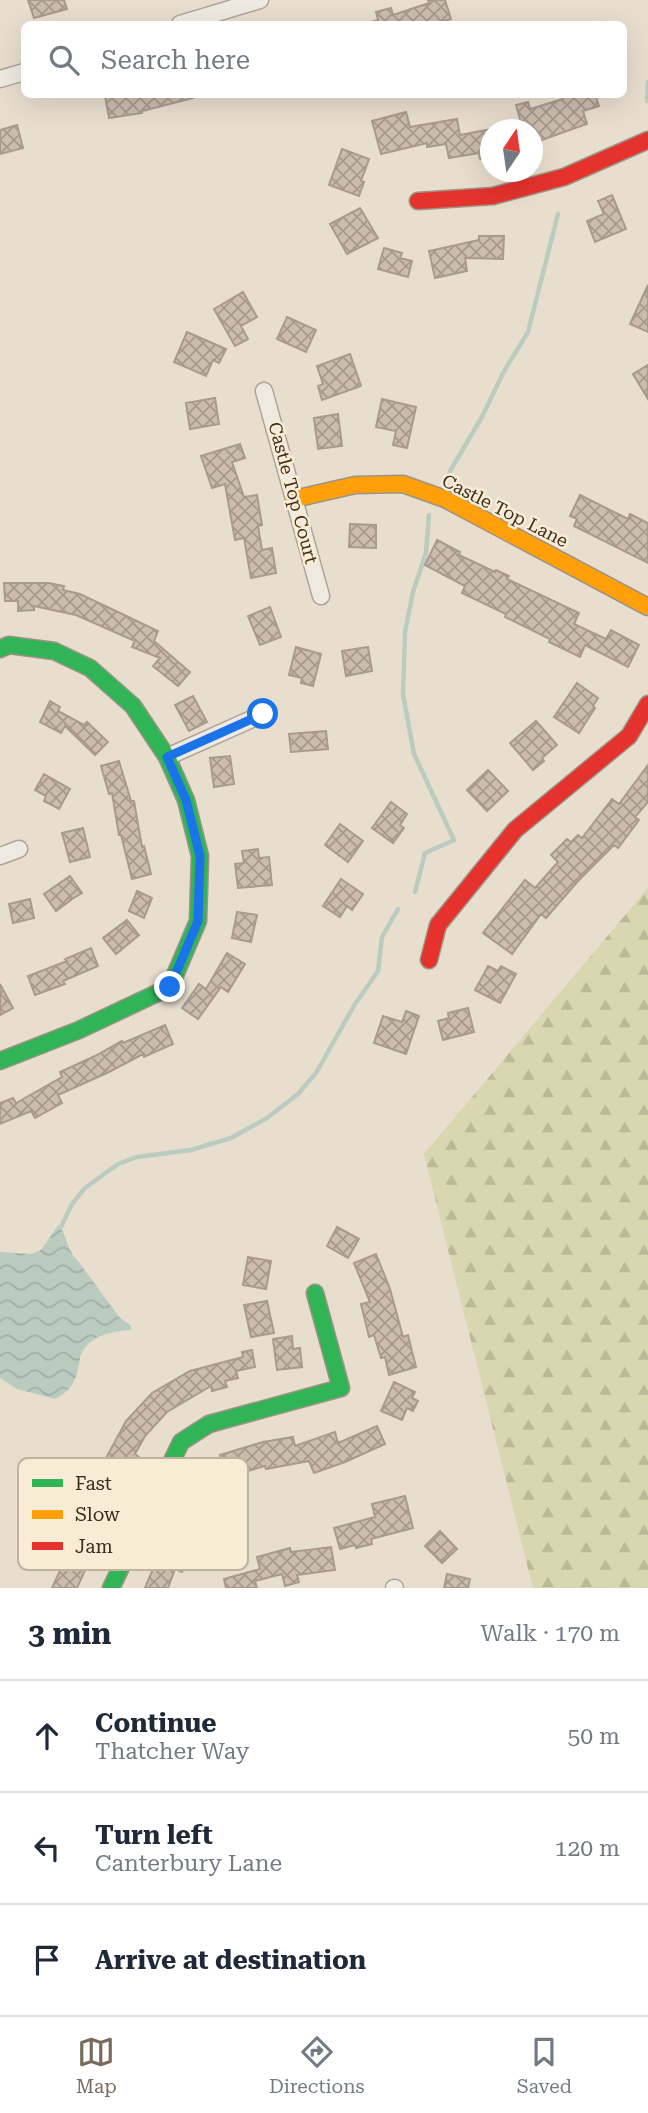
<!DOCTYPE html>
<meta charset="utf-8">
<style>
body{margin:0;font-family:"Roboto Serif",serif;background:#f6f6f7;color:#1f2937}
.compass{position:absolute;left:480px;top:119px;width:63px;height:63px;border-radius:50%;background:#fff;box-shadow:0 7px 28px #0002;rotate:13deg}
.stop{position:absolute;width:21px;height:21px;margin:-16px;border:5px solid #1a73e8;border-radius:50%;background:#fff}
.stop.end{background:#1a73e8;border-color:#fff;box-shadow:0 2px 7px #0008}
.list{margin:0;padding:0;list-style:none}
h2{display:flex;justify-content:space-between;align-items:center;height:91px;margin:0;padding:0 28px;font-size:30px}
h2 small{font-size:23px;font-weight:400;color:#747a83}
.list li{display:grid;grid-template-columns:46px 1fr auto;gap:21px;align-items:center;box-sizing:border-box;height:112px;padding:0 28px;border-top:2px solid #e0e1e3}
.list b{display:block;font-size:26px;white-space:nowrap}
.list p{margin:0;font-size:23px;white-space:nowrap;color:#747a83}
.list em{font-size:23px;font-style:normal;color:#747a83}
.icon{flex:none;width:38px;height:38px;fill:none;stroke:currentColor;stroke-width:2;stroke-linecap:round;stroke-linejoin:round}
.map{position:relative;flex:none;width:648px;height:1588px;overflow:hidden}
.search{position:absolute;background:#fff;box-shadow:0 7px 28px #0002;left:21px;right:21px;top:21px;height:77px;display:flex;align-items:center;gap:18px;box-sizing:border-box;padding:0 24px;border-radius:10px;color:#747a83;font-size:26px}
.sheet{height:427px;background:#fff}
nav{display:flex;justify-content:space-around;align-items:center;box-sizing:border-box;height:98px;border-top:2px solid #e0e1e3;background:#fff;font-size:19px;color:#747a83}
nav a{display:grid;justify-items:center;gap:4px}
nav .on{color:#796a5b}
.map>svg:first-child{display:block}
.forest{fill:url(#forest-firs)}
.water{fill:url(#water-waves)}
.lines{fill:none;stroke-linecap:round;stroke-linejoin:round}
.stream{stroke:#baccc0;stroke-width:4.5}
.building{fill:url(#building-cross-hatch);stroke:#a99a8d;stroke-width:2}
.street-casing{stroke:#ada397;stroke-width:19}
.fast-casing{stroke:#9d9386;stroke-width:19}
.slow-casing{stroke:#9d9386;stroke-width:19}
.jam-casing{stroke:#9d9386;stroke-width:19}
.street{stroke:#efeae1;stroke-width:16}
.fast{stroke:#30b455;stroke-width:16}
.slow{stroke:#ff9f0a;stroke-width:16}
.jam{stroke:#e5322d;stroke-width:16}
.route{stroke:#1a73e8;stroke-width:9}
.labels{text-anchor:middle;stroke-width:5;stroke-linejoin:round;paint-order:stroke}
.street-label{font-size:18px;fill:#3d2c1d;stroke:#f8edd4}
.key{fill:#f8edd4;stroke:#c0b39d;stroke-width:2}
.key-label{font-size:19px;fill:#3d2c1d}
</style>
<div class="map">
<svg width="648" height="1588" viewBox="0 0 648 1588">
<defs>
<pattern id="forest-firs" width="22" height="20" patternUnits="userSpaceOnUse" patternTransform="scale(1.75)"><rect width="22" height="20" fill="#d9d7af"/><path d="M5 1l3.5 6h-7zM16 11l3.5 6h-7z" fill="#bbb996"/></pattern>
<pattern id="water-waves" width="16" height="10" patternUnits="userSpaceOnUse" patternTransform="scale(1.75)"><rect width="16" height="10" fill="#baccc0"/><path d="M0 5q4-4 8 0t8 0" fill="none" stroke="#a1afa5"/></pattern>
<pattern id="building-cross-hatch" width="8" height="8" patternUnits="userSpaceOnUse" patternTransform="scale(1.75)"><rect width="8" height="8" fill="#ccbcae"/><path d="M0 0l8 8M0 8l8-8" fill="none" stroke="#a7998d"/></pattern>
</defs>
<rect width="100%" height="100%" fill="#e8dece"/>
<!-- forest -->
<path class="forest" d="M648,888V1588H533L424,1154Z"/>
<!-- water -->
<path class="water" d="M59,1224C67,1237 67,1251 78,1261L120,1318L131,1326V1330C113,1331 90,1335 82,1353C80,1355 80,1361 79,1364C76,1381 71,1391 55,1399L17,1389L0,1378V1252L31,1254L41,1250Z"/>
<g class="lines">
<!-- stream -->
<path class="stream" d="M647,101L648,82
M450,471L483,415L503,373L528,332L558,214
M415,892L425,853L454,840L414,754L403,694L405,632L413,592L426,553L429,515
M61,1227L72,1204L85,1188L118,1164L137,1157L191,1150L231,1138L267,1118L298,1094L316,1073L355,1004L378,971L382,937L398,909"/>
</g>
<!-- building -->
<path class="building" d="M28,0H64L67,9L34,18Z
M428,0H445L451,19L434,24H371V22L378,20L376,12L391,8L393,15L429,3Z
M113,94H192L193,98L142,111V113L109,118L105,96Z
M561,94H595L599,106L583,111L587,124L533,143V130H523L516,105L528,102L530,109L563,99Z
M406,112L410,127L457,119L460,135L491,129V157L480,159L479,153L449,158L446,144L427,147V143L381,154L372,121Z
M17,125L23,148L0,154V130Z
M342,149L369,159L361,181L364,182L359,196L329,185Z
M612,195L626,229L595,242L587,221L604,214L598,201Z
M360,208L378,238L347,254L330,224Z
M479,236H504L503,259L465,258L467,271L435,278L429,251L479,240Z
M384,248L402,253L400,258L412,261L408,277L378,269Z
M648,285V332L630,324Z
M243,292L257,317L241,326L248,339L235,346L214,309Z
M287,317L316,330L306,352L277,339Z
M187,332L226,349L219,363L213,360L206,376L174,362Z
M350,354L361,386L322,400L318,386L323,384L317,366Z
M648,365V399L633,374Z
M215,398L219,424L190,429L186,403Z
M382,399L416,407L407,448L393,445L396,431L376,427Z
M338,414L342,446L318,449L314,418Z
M240,444L245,458L232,462L244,497L257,495L262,525L258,526L262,550L272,548L276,573L251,578L244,538L235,540L225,484L212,488L201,456Z
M580,495L628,519L630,514L648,523V563L574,526L577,519L570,516Z
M350,524L376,525V548L349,547Z
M437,540L460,552L459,555L495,572L496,570L509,576L507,579L579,613L574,624L606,639L611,630L639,645L628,667L585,645L580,657L549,642L550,639L505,617L506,614L462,593L465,586L425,565Z
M4,583H49L64,586L63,590L80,594L158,631L154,641L190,672L178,686L153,666L160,658L132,647L135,641L76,615L34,606V610L18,611V601H5Z
M270,607L281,637L260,645L248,616Z
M296,647L321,654L313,686L301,683L302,678L289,675Z
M368,647L372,671L346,676L342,651Z
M577,683L598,698L593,706L595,708L579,733L554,717Z
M193,696L207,722L189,731L175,705Z
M50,701L60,707L58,711L84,725L87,722L108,742L95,755L65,726L61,733L40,722Z
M536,721L557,745L542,758L544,761L533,770L510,743Z
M326,731L328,749L291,752L289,734Z
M230,756L234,784L214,787L210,758Z
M119,761L131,801H134L142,847L144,846L151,874L132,879L121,835H119L112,793L109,794L101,766Z
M648,765V802L635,817L639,820L618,848L614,845L578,881L546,918L541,914L512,954L483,933L525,880L535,888L558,862L551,855L567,839L571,842L578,835L582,838L612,799L619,804Z
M488,770L508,791L487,811L467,790Z
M44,774L70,789L59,809L44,801L46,796L35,790Z
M391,802L407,814L400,825L404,828L393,843L372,828Z
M340,824L363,841L348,862L325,845Z
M83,828L90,857L70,862L62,833Z
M258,849L259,858L269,857L272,885L238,888L235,864L244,863L242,851Z
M70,876L82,893L72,899L69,896L71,900L56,911L44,894Z
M341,879L363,894L352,910L347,906L340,917L323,906Z
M137,891L152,898L144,918L129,911Z
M30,899L34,918L13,923L9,904Z
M237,912L257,915L251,942L232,938Z
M127,920L139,935L116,954L103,938Z
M91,948L98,966L63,981L65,984L35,995L28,976L67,961L65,959Z
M227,953L245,964L228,992L221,987L198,1019L182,1008L199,984L206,989Z
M488,966L498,971L501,966L516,974L500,1003L475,990Z
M0,984L13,1008L0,1015Z
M468,1008L474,1032L443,1040L438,1021L449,1018L448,1013Z
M406,1011L419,1016L406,1054L374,1043L383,1016L402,1022Z
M165,1025L173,1044L144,1057L143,1054L109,1072L58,1095L62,1103L35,1118L31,1111L0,1124V1103L13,1098L16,1103L62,1077L60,1072L95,1056L122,1041L123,1043Z
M337,1227L359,1239L348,1258L327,1246Z
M376,1254L390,1289L403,1337L408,1335L416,1367L389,1375L385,1357L381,1358L374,1335L369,1337L361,1304L370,1302L354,1263Z
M248,1257L271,1261L266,1289L243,1285Z
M267,1301L274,1333L251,1337L244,1305Z
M292,1336L293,1349L300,1348L302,1367L277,1370L273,1339Z
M252,1350L255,1367L236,1371L238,1378L225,1381L227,1387L212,1391L211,1386L167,1412L145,1436L135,1454L139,1457L124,1484L126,1485L113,1511L110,1510L98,1547L96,1546L77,1588H52L72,1544L84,1510L86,1511L110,1461L106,1458L126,1421L152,1393L190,1371L243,1357L242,1352Z
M394,1382L415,1392L412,1398L418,1401L413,1411L407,1408L402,1420L381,1411Z
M377,1426L385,1444L345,1462L314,1473L309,1461L266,1469L265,1466L227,1477L220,1455L263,1442L293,1437L295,1446L335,1432L338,1443Z
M405,1496L413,1528L371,1539L372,1544L356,1548L355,1545L340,1549L334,1528L375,1517L372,1504Z
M440,1531L457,1549L442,1563L425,1546Z
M172,1538L193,1548L182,1572L175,1569L168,1588H145L162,1547L167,1549Z
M331,1547L335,1570L297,1575L299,1582L285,1586L282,1574L255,1581L257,1588H226L224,1579L260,1569L257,1557L290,1548L291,1552Z
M447,1574L470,1579L468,1588H444Z"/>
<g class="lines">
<defs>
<path id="street" d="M180,24L260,0
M0,79L24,72
M264,391L321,596
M167,757L263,714
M0,856L19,849
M394,1588H395"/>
<path id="fast" d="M0,649L9,645L54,651L90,668L133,706L167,757L186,800L200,856L198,921L170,987L79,1030L0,1061
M111,1588L181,1442L209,1424L341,1388L315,1293"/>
<path id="slow" d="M294,499L355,485L403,484L445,499L648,607"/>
<path id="jam" d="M418,201L493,196L564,177L648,140
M429,960L438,925L515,830L629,736L648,704"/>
</defs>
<!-- street casing -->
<use href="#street" class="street-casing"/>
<!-- fast casing -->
<use href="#fast" class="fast-casing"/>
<!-- slow casing -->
<use href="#slow" class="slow-casing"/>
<!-- jam casing -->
<use href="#jam" class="jam-casing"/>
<!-- street -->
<use href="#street" class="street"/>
<!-- fast -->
<use href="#fast" class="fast"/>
<!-- slow -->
<use href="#slow" class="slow"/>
<!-- jam -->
<use href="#jam" class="jam"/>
</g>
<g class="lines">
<!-- route -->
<path class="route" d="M170,987L198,921L200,856L186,800L167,757L263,714"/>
</g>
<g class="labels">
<!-- street labels -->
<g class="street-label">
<text transform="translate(293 493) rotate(75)" y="6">Castle Top Court</text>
<text transform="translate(505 511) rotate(27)" y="6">Castle Top Lane</text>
</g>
</g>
<!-- legend -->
<rect x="18" y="1458" width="230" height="112" rx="10" class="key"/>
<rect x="32" y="1479" width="31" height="8" fill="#30b455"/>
<rect x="32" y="1510" width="31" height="9" fill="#ff9f0a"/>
<rect x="32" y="1542" width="31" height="8" fill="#e5322d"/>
<g class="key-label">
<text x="75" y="1490">Fast</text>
<text x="75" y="1521">Slow</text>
<text x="75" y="1553">Jam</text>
</g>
</svg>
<svg class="compass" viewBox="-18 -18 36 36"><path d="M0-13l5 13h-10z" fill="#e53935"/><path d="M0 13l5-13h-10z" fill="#747a83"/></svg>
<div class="stop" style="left:263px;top:714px"></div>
<div class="stop end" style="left:170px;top:987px"></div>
<div class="search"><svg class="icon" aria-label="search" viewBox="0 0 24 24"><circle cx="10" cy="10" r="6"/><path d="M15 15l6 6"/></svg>Search here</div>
</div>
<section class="sheet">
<h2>3 min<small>Walk · 170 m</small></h2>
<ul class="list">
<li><svg class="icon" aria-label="ahead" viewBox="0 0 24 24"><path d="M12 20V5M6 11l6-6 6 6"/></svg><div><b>Continue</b><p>Thatcher Way</p></div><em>50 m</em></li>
<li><svg class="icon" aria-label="left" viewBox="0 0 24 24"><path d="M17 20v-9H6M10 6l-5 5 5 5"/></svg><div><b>Turn left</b><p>Canterbury Lane</p></div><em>120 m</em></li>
<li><svg class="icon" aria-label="arrive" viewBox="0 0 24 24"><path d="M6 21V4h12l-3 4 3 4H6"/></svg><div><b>Arrive at destination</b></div></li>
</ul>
</section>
<nav>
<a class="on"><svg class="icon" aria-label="map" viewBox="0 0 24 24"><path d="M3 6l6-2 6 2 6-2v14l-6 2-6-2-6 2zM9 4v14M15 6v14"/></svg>Map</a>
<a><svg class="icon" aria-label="directions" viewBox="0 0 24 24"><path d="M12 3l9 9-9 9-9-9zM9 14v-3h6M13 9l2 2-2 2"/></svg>Directions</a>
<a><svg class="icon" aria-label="saved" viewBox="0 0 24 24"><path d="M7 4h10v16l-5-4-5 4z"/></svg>Saved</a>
</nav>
